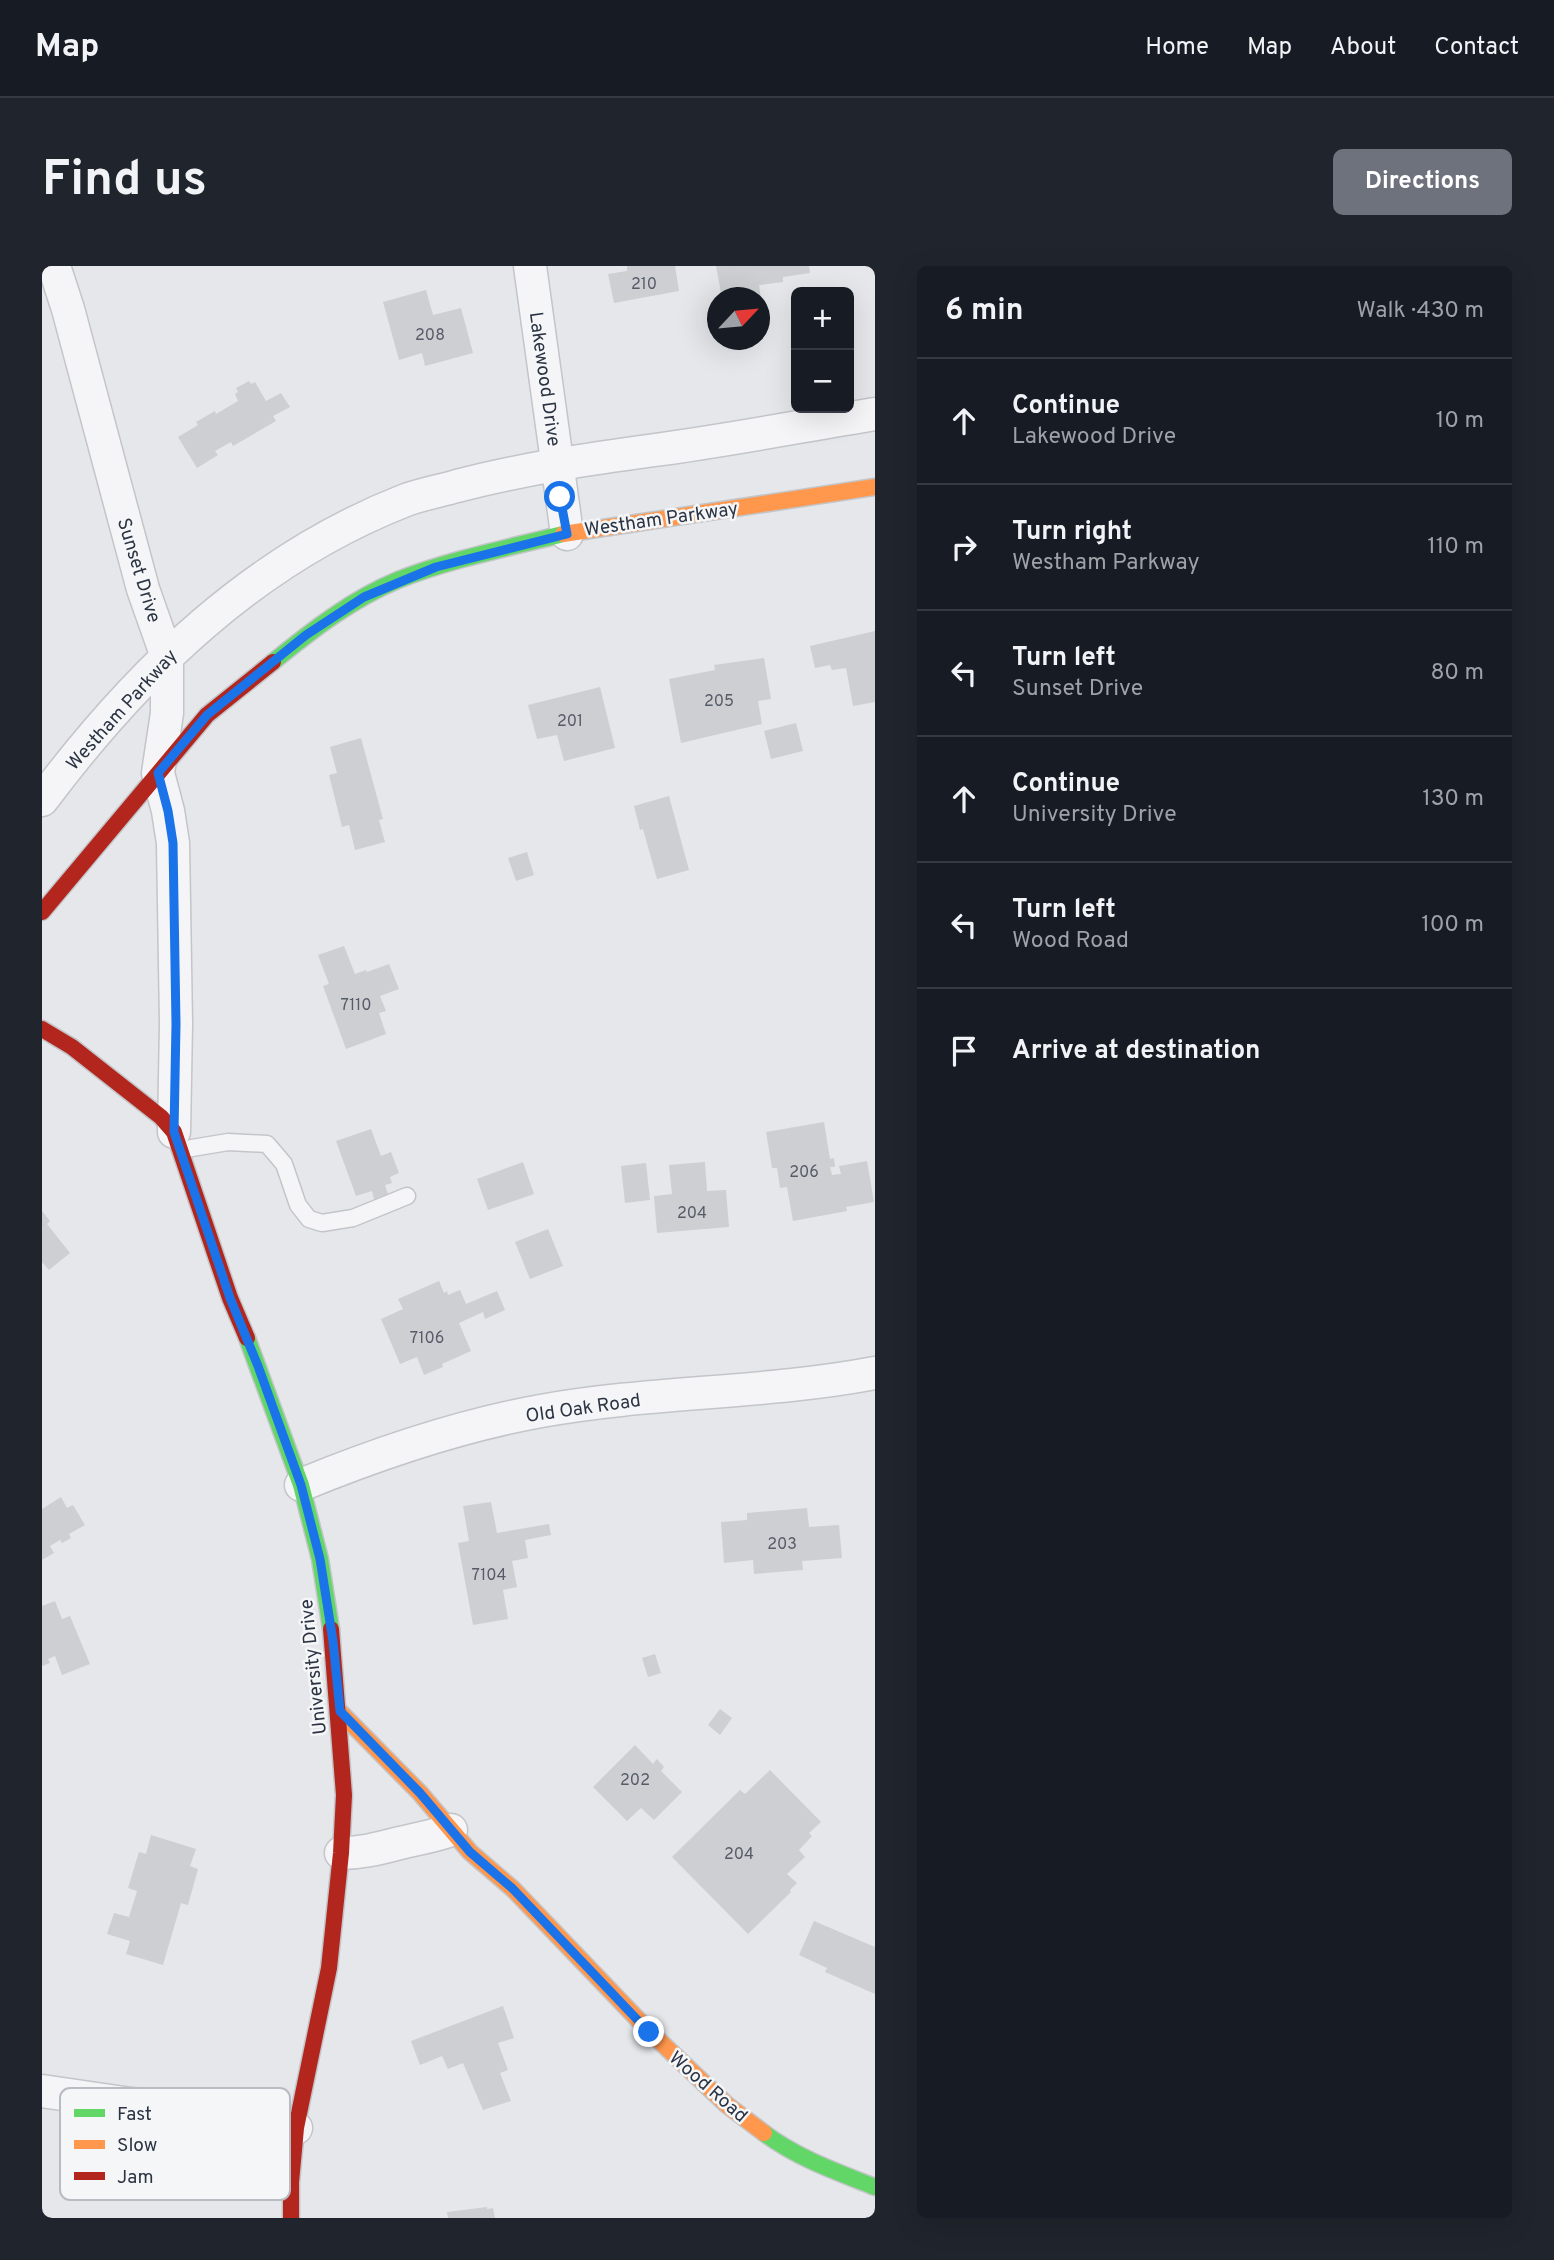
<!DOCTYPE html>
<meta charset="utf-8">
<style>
body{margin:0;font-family:Overpass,sans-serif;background:#20242c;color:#f1f3f6}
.controls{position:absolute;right:21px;top:21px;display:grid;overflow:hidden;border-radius:10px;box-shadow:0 7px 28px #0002}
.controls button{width:63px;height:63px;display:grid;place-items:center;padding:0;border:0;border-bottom:2px solid #363941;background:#171b24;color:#f1f3f6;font:35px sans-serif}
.compass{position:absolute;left:665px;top:21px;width:63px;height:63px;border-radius:50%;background:#171b24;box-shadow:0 7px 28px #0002;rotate:64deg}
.stop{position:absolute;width:21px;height:21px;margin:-16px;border:5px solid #1a73e8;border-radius:50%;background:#fff}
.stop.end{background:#1a73e8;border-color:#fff;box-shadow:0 2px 7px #0008}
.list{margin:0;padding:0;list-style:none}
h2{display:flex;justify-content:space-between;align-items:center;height:91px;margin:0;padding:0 28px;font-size:30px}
h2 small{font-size:23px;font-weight:400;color:#9ea1a6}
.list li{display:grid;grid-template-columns:46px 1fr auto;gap:21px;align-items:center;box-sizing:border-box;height:126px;padding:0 28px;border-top:2px solid #363941}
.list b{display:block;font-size:26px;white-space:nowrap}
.list p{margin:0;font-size:23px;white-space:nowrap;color:#9ea1a6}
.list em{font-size:23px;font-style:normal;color:#9ea1a6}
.icon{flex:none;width:38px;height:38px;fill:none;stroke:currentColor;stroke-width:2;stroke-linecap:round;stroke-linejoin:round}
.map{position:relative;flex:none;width:833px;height:1952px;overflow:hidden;border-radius:10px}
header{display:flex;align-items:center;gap:42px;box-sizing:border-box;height:98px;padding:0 35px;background:#171b24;border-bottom:2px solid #363941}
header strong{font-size:33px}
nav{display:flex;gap:38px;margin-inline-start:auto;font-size:24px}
.intro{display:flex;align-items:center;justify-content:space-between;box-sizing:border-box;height:168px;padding:0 42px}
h1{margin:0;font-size:49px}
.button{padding:18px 32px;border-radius:10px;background:#6d727d;color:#fff;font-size:24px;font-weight:700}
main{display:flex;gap:42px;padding:0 42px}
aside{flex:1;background:#171b24;border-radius:10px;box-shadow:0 7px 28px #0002}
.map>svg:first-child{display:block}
.building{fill:#cecfd2}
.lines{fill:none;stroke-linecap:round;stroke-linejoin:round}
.lane-casing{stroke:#c3c5c8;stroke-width:19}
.street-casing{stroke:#c3c5c8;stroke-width:35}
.fast-casing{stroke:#c3c5c8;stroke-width:19}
.slow-casing{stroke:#c3c5c8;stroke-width:19}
.jam-casing{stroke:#c3c5c8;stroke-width:19}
.lane{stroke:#f5f5f7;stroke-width:16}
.street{stroke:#f5f5f7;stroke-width:32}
.fast{stroke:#63d668;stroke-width:16}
.slow{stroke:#ff974d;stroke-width:16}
.jam{stroke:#b3261e;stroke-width:16}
.route{stroke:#1a73e8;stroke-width:9}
.labels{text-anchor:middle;stroke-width:5;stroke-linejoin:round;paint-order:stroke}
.number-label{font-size:16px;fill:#555b68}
.street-label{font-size:19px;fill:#2c3343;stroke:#f4f6f8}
.key{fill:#f4f6f8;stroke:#b8bcc2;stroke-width:2}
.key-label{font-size:19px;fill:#2c3343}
</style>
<header>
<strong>Map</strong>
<nav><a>Home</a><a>Map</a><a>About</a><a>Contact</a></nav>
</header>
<div class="intro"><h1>Find us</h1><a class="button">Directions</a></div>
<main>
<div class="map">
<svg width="833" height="1952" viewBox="0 0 833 1952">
<rect width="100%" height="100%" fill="#e5e7ea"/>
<!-- building -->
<path class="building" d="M585,0H633L637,25L572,37L566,8L585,5Z
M674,0H767L768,7L741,11V16L717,19L719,32H680Z
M384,24L391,49L419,42L431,87L383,100L380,87L357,94L341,36Z
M207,115L209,118L213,116L224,135L239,127L248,141L231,150L234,155L191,180L189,176L173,185L176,189L155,202L136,171L156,159L154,156L173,145L174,148L196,135L193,128L196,126L194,122Z
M833,365V436L811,440L804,402L790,404L788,399L773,402L768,380Z
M722,392L729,433L716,435L720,458L639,477L627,413L673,404L672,399Z
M558,421L573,482L522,495L515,469L495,473L486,439Z
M754,457L761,485L729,493L722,465Z
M319,472L341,553L337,554L343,576L313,584L307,559L300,561L287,509L295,507L288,481Z
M627,530L647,604L615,613L601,563L598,564L592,540Z
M485,586L492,609L474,615L466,592Z
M302,680L313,708L324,704L325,706L347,698L357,723L338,730L344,745L337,747L344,768L304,783L281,720L287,718L276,689Z
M782,856L788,893L792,892L793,901H788L790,909L799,908L797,900L825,895L832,936L804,941L805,945L751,955L745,921L738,922L735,902H730L724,866Z
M329,863L339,890L349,886L357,907L348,911L350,917L343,919L346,928L332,933L330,925L314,930L294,875Z
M481,896L492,928L446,944L435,913Z
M663,896L665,925L684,924L687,961L615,967L612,930L630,928L627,899Z
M604,897L608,934L583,937L579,900Z
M0,945L8,955L5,958L28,987L7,1004L0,996Z
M506,963L521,1000L488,1013L473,976Z
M397,1015L402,1027L405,1025L406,1029L418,1024L424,1038L455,1025L463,1044L443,1053L441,1046L417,1057L429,1085L400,1098L401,1101L382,1109L375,1091L358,1098L339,1053L361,1043L356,1033Z
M19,1231L25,1242L31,1239L43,1259L27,1268L29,1272L20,1277L18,1274L8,1280L12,1287L0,1294V1243Z
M449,1236L455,1267L507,1258L509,1269L483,1274L486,1292L470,1295L475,1321L461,1324L466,1353L431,1359L416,1277L427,1275L421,1240Z
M765,1242L767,1261L797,1259L800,1292L760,1295L761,1304L712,1308L711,1294L682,1297L679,1256L705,1254V1247Z
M13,1335L20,1353L28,1350L48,1398L20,1409L13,1390L6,1393L8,1397L0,1400V1340Z
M613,1388L619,1407L606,1411L600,1392Z
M678,1443L690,1452L678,1469L666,1459Z
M593,1479L611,1498L615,1493L622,1501L619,1505L640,1526L612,1554L599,1542L585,1555L551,1521Z
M728,1504L779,1556L767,1567L770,1570L757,1584L763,1591L745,1608L755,1617L748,1624L749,1626L706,1668L630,1591L698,1524L703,1528Z
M109,1569L154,1583L148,1600L156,1603L146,1639L139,1637L121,1699L84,1688L88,1675L65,1668L72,1647L87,1651L95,1625L86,1622L97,1586L104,1588Z
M772,1655L833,1681V1728L783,1706L785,1702L757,1689Z
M461,1740L472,1772L456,1777L466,1804L458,1807L469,1835L441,1844L421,1797L406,1803L400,1790L378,1799L369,1775Z
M445,1941V1943L451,1942L453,1952H406L405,1946Z"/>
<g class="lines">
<defs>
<path id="lane" d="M138,884L186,876L225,878L242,898L256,939L267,953L280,957L311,952L365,930"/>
<path id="street" d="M12,0L26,43L101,323L125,391V447L116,507L126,545L131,577L134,758L132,866
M488,0L525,268
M0,534C96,406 212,293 364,234C380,228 398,225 415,220C480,203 546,193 613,184C687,174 760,160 833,148
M259,1219C337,1187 416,1160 499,1145C609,1125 723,1128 833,1107
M299,1587C319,1587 335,1583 354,1578C373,1573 390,1571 409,1564
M0,1825L89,1838L191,1846L254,1862"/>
<path id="fast" d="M231,396C269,365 310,333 356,314C409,293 466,282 521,268
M205,1072L259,1219L278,1293L289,1363
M722,1867C755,1892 795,1906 833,1921"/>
<path id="slow" d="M521,268L833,221
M297,1445L378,1527L428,1586L471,1623L607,1765L685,1839L722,1867"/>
<path id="jam" d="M0,646L165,449L231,396
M0,763L30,781L119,851L132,866L188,1032L205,1072
M249,1952V1916L254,1862L287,1702L299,1587L302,1529L289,1363"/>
</defs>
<!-- lane casing -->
<use href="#lane" class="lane-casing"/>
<!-- street casing -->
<use href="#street" class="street-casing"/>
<!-- fast casing -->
<use href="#fast" class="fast-casing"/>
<!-- slow casing -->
<use href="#slow" class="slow-casing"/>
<!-- jam casing -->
<use href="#jam" class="jam-casing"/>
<!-- lane -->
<use href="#lane" class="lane"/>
<!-- street -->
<use href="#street" class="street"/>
<!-- fast -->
<use href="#fast" class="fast"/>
<!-- slow -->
<use href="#slow" class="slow"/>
<!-- jam -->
<use href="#jam" class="jam"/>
</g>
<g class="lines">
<!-- route -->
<path class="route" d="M518,231L525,268L394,301L322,331L264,369L165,449L116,507L126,545L131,577L134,758L132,866L188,1032L216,1100L259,1219L278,1293L291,1375L298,1445L378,1527L428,1586L471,1623L607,1766"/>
</g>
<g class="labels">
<!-- number labels -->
<g class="number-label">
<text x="602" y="23">210</text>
<text x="388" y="74">208</text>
<text x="677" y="440">205</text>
<text x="528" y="460">201</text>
<text x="314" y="744">7110</text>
<text x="762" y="911">206</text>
<text x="650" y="952">204</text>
<text x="385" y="1077">7106</text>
<text x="740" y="1283">203</text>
<text x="447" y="1314">7104</text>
<text x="593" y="1519">202</text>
<text x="697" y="1593">204</text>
</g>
<!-- street labels -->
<g class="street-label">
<text transform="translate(504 113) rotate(82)" y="7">Lakewood Drive</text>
<text transform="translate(619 252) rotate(-8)" y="7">Westham Parkway</text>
<text transform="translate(98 304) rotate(73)" y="7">Sunset Drive</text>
<text transform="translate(79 443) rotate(-48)" y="7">Westham Parkway</text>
<text transform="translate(541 1141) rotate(-8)" y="7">Old Oak Road</text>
<text transform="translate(270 1401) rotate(-96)" y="7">University Drive</text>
<text transform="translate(667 1820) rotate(41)" y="7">Wood Road</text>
</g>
</g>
<!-- legend -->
<rect x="18" y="1822" width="230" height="112" rx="10" class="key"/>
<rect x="32" y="1843" width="31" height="8" fill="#63d668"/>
<rect x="32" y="1874" width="31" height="9" fill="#ff974d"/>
<rect x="32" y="1906" width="31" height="8" fill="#b3261e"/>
<g class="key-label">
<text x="75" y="1854">Fast</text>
<text x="75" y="1885">Slow</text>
<text x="75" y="1917">Jam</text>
</g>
</svg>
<div class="controls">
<button>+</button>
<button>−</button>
</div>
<svg class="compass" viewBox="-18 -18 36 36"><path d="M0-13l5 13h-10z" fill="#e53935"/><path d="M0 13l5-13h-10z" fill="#9ea1a6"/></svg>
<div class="stop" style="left:518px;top:231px"></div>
<div class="stop end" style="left:607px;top:1766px"></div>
</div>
<aside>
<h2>6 min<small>Walk · 430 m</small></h2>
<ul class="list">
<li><svg class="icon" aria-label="ahead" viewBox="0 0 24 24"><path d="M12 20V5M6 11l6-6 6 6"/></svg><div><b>Continue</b><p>Lakewood Drive</p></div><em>10 m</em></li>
<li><svg class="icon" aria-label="right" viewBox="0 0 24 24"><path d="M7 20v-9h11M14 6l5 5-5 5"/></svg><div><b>Turn right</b><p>Westham Parkway</p></div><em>110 m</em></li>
<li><svg class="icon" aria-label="left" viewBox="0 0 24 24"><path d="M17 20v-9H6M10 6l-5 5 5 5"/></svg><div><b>Turn left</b><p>Sunset Drive</p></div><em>80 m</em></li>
<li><svg class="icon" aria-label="ahead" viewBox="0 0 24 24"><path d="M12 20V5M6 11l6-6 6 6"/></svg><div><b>Continue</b><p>University Drive</p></div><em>130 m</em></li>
<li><svg class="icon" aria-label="left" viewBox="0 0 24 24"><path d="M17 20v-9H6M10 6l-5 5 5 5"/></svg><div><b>Turn left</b><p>Wood Road</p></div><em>100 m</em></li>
<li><svg class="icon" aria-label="arrive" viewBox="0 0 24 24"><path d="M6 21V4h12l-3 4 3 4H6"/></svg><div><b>Arrive at destination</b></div></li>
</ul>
</aside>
</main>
